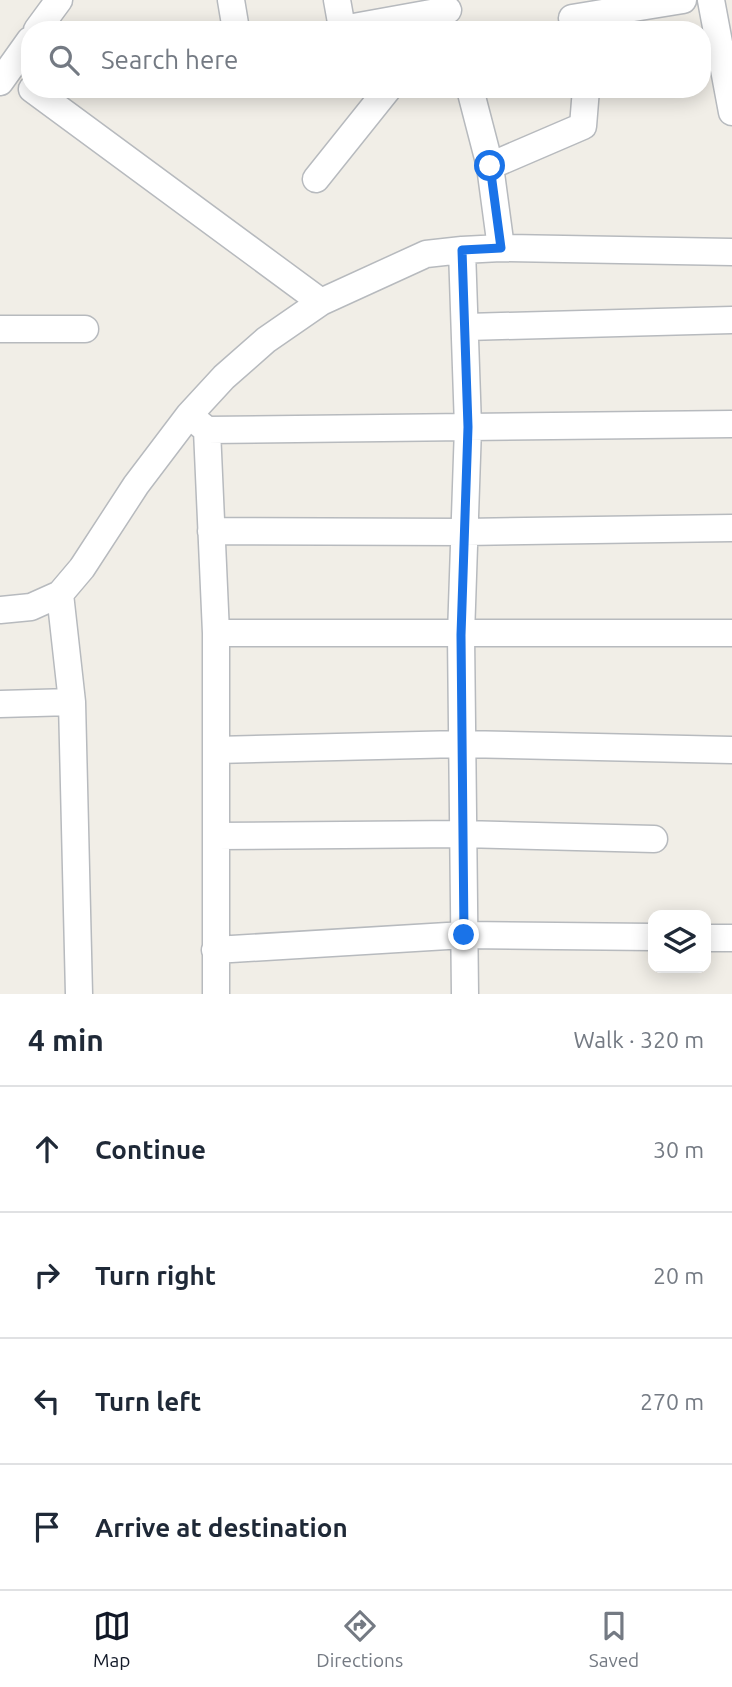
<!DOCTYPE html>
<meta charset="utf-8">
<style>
body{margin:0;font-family:Ubuntu,sans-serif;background:#f6f6f7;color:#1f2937}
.controls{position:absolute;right:21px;bottom:21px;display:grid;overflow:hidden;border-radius:14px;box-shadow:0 4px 18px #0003}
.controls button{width:63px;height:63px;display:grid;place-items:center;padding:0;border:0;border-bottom:2px solid #e0e1e3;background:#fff;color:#1f2937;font:35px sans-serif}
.stop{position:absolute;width:21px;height:21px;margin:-16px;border:5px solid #1a73e8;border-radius:50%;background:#fff}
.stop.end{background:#1a73e8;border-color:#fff;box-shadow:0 2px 7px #0008}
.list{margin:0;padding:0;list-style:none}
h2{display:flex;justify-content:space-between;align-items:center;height:91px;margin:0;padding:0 28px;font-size:30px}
h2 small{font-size:23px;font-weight:400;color:#747a83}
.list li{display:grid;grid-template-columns:46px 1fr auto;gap:21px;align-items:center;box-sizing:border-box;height:126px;padding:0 28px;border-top:2px solid #e0e1e3}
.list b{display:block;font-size:26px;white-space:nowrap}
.list em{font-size:23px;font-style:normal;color:#747a83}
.icon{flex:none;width:38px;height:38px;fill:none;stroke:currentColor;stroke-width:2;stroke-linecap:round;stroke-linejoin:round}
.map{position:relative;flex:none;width:732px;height:994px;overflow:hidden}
.search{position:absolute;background:#fff;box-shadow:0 4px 18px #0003;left:21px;right:21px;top:21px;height:77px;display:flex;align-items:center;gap:18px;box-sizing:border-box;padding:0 24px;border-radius:28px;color:#747a83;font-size:26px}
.sheet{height:595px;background:#fff}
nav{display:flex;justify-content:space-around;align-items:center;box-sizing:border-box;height:98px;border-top:2px solid #e0e1e3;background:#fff;font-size:19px;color:#747a83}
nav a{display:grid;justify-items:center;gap:4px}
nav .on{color:#111827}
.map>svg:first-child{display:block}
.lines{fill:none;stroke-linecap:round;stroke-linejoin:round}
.minor-casing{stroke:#b7babe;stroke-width:29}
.minor{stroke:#fff;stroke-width:26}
.route{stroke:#1a73e8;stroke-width:9}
</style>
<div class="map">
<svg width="732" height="994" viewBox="0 0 732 994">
<rect width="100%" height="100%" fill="#f1eee7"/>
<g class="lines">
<defs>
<path id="minor" d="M231,0L236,30
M337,0L342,28
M711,0L732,112
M572,18L683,0
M37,30L59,0
M337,30L448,10
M0,82L30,40
M32,89L321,302
M470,89L490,166L501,248
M490,166L583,126L586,89
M316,179L388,89
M462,250L468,427L461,635L465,994
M467,327L732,320
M0,329H85
M195,420L207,430L732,424
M207,430L216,633V994
M211,531L465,532L732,528
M60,594L72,702L79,994
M0,610L31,607L60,594L82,568L136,485L189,415L224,377L266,340L321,302L426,254L462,250L501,248L732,252
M216,633H732
M0,704L72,702
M216,750L461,744L732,750
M216,836L462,834L654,839
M706,938H732
M215,950L464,935L653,937"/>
</defs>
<!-- minor casing -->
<use href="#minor" class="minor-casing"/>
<!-- minor -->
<use href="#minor" class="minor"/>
</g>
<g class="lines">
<!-- route -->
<path class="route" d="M464,935L461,635L468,427L462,250L501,248L490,166"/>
</g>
</svg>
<div class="controls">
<button><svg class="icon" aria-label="layers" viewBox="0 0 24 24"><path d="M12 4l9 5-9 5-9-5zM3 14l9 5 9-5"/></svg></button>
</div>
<div class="stop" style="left:490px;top:166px"></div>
<div class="stop end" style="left:464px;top:935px"></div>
<div class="search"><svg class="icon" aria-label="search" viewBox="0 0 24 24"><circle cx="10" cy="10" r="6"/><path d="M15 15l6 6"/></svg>Search here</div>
</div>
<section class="sheet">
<h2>4 min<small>Walk · 320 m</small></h2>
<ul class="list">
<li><svg class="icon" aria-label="ahead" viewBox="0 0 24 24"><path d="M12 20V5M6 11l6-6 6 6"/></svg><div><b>Continue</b></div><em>30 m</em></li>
<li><svg class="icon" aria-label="right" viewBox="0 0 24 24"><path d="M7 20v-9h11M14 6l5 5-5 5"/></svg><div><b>Turn right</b></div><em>20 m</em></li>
<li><svg class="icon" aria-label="left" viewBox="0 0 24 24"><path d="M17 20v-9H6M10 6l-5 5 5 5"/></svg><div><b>Turn left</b></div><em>270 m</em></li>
<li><svg class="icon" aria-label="arrive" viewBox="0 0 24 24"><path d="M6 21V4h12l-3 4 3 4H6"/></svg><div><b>Arrive at destination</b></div></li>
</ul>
</section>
<nav>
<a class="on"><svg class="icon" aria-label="map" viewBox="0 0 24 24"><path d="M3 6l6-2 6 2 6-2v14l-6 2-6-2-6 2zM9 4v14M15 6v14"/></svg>Map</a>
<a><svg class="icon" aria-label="directions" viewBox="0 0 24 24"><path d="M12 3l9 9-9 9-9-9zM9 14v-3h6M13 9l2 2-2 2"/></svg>Directions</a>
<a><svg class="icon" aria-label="saved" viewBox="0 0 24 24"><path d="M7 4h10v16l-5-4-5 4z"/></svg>Saved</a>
</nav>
